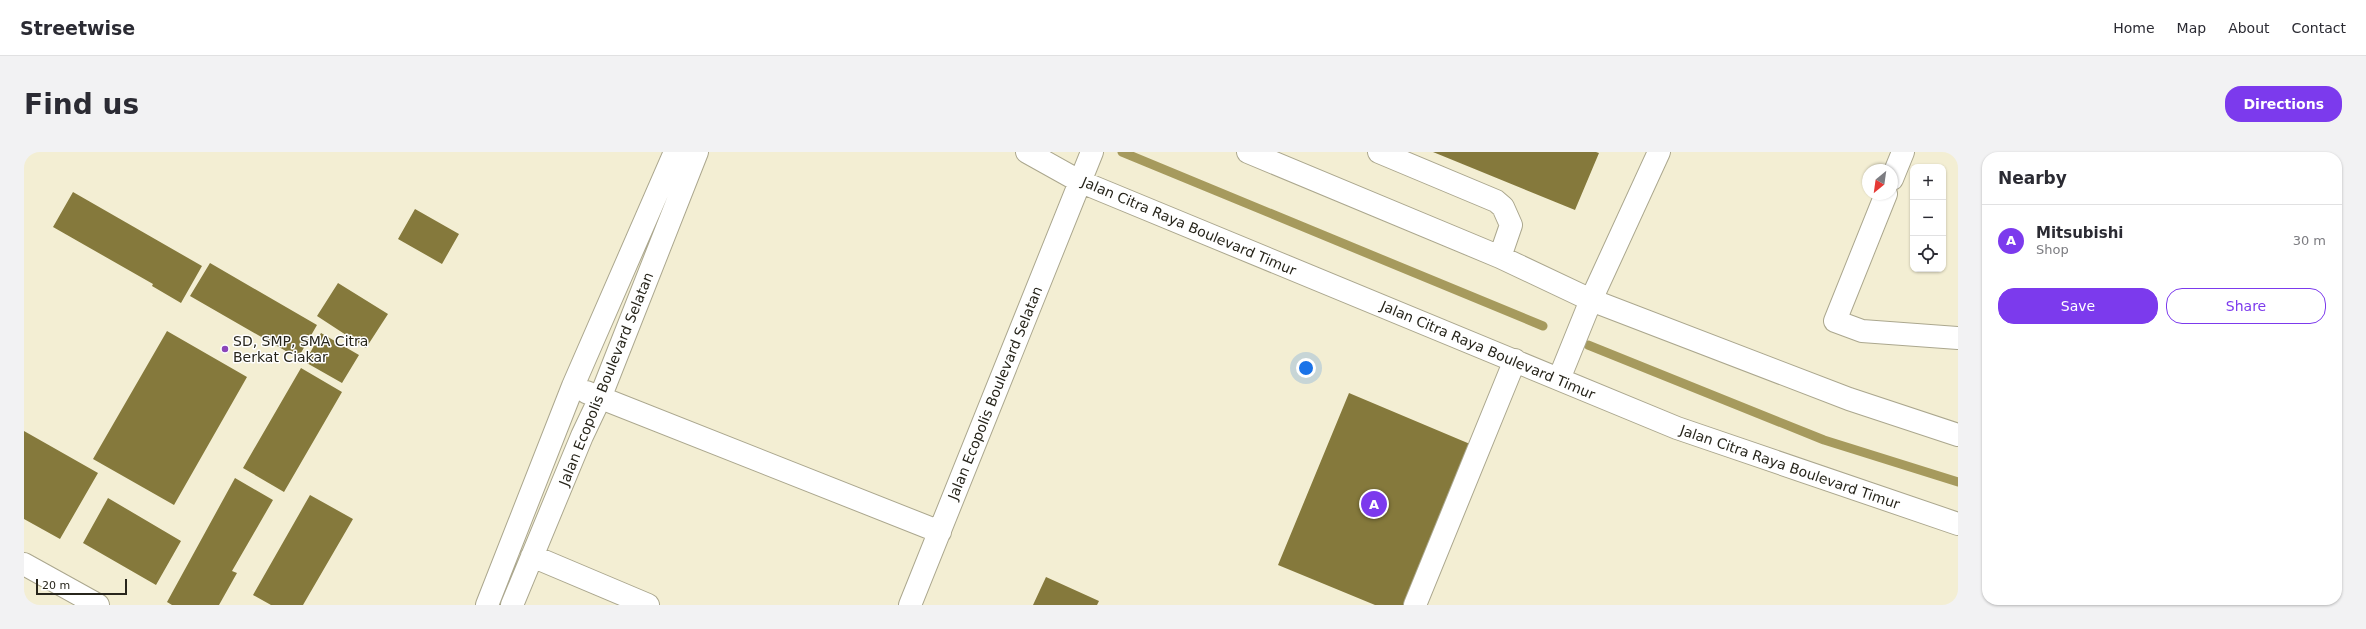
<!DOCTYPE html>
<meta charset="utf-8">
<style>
body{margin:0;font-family:"DejaVu Sans",sans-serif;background:#f2f2f3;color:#2b2b33}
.controls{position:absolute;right:12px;top:12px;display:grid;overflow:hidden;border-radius:8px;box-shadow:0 1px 3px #0004}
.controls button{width:36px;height:36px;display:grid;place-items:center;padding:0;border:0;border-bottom:1px solid #e1e1e2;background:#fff;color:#2b2b33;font:20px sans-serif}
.compass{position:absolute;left:1838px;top:12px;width:36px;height:36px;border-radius:50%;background:#fff;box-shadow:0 1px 3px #0004;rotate:209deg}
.scale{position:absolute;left:12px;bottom:10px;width:91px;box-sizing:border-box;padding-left:4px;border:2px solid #27251b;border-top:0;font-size:11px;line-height:14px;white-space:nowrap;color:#27251b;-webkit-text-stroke:3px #fff;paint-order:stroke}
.you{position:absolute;left:1282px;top:216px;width:14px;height:14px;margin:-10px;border:3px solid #fff;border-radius:50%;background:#1a73e8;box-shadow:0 0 0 6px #1a73e833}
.badge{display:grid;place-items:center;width:26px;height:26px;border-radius:50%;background:#7c3aed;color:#fff;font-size:13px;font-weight:700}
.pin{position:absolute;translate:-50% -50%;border:2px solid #fff;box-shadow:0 1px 4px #0006}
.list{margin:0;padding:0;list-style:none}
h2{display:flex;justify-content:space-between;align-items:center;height:52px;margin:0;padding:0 16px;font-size:17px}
h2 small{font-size:13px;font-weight:400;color:#7c7c81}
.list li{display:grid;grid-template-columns:26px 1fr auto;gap:12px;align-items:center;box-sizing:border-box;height:72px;padding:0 16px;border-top:1px solid #e1e1e2}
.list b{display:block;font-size:15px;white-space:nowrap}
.list p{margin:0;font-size:13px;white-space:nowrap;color:#7c7c81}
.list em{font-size:13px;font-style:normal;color:#7c7c81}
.actions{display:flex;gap:8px;padding:12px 16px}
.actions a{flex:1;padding:9px 0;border:1px solid #7c3aed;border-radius:16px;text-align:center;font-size:14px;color:#7c3aed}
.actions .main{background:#7c3aed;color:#fff}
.icon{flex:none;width:22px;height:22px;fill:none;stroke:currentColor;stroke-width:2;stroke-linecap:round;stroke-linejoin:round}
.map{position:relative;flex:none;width:1934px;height:453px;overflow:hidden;border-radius:16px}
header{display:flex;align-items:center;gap:24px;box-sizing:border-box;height:56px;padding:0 20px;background:#fff;border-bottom:1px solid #e1e1e2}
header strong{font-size:19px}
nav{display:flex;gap:22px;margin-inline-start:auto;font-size:14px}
.intro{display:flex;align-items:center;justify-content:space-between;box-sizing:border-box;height:96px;padding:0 24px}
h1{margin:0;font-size:28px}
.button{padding:10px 18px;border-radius:16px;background:#7c3aed;color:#fff;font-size:14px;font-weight:700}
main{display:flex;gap:24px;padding:0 24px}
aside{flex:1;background:#fff;border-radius:16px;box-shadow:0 1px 3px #0004}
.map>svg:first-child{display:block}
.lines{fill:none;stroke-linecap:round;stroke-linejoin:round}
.stream{stroke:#a69a5d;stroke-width:9}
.building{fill:#85793c}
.minor-casing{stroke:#aba78e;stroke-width:24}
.minor{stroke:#fff;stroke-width:22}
.poi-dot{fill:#8b46ba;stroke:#fff;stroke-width:1.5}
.labels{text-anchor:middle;stroke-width:3;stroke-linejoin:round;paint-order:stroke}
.street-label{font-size:14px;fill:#27251b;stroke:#fff}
.poi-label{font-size:14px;fill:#27251b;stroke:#fff;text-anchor:start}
</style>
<header>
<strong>Streetwise</strong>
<nav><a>Home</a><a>Map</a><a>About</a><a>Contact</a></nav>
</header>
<div class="intro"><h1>Find us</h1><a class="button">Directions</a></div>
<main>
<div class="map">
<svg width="1934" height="453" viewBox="0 0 1934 453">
<rect width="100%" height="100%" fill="#f3eed3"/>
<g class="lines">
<!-- stream -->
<path class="stream" d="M1098,0L1519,174
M1564,193L1800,288L1934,330"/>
</g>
<!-- building -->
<path class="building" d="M1409,0H1572L1575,1L1551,58Z
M49,40L178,114L157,151L128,134L129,132L29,75Z
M391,57L435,82L418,112L374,87Z
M186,111L293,173L274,206L166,144Z
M314,131L364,162L342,196L293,164Z
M143,179L223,225L150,353L69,307Z
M297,181L335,203L318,231L281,210Z
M277,216L318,240L260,340L219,316Z
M1325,241L1446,292L1379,453H1351L1254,413Z
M0,279L74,321L36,387L0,367Z
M211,326L249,348L208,419L213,421L195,453H148L143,450Z
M286,343L329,367L279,453H247L229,443Z
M84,346L157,389L132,433L59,391Z
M1022,425L1075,449L1073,453H1009Z"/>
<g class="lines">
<defs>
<path id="minor" d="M1003,0L1055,29L1653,276L1934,372
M1224,0L1476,105L1567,148L1825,247L1934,283
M1355,0L1472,49L1479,55L1487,73L1476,105
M1868,27L1879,0
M1862,42L1811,169L1838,179L1934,186
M1535,227L1567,148L1635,0
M562,240L916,380
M508,404L624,453
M0,412L74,453
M463,453L549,234L651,0
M488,453L558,284L576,246L673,0
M886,453L1068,0
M1391,453L1491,208"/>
</defs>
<!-- minor casing -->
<use href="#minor" class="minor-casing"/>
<!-- minor -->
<use href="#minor" class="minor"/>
</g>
<!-- markers -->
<circle class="poi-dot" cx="201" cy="197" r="4"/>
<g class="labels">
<!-- street labels -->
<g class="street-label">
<text transform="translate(1165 74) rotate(23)" y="5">Jalan Citra Raya Boulevard Timur</text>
<text transform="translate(1464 198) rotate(23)" y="5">Jalan Citra Raya Boulevard Timur</text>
<text transform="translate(582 227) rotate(-68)" y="5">Jalan Ecopolis Boulevard Selatan</text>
<text transform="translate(971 241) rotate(-68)" y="5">Jalan Ecopolis Boulevard Selatan</text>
<text transform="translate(1766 315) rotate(19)" y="5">Jalan Citra Raya Boulevard Timur</text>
</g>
<!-- poi labels -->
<g class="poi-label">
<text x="209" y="194">SD, SMP, SMA Citra<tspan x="209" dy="16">Berkat Ciakar</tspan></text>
</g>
</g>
</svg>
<div class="controls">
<button>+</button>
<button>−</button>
<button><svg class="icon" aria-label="locate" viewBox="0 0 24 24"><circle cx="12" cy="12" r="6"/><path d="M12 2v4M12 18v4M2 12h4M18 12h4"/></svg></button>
</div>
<svg class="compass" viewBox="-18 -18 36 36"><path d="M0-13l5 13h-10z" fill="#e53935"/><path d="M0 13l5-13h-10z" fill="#7c7c81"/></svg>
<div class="scale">20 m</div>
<div class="you"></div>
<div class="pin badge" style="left:1350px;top:352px">A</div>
</div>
<aside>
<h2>Nearby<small></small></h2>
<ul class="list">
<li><span class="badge">A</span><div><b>Mitsubishi</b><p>Shop</p></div><em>30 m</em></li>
</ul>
<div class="actions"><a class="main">Save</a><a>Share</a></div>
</aside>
</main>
